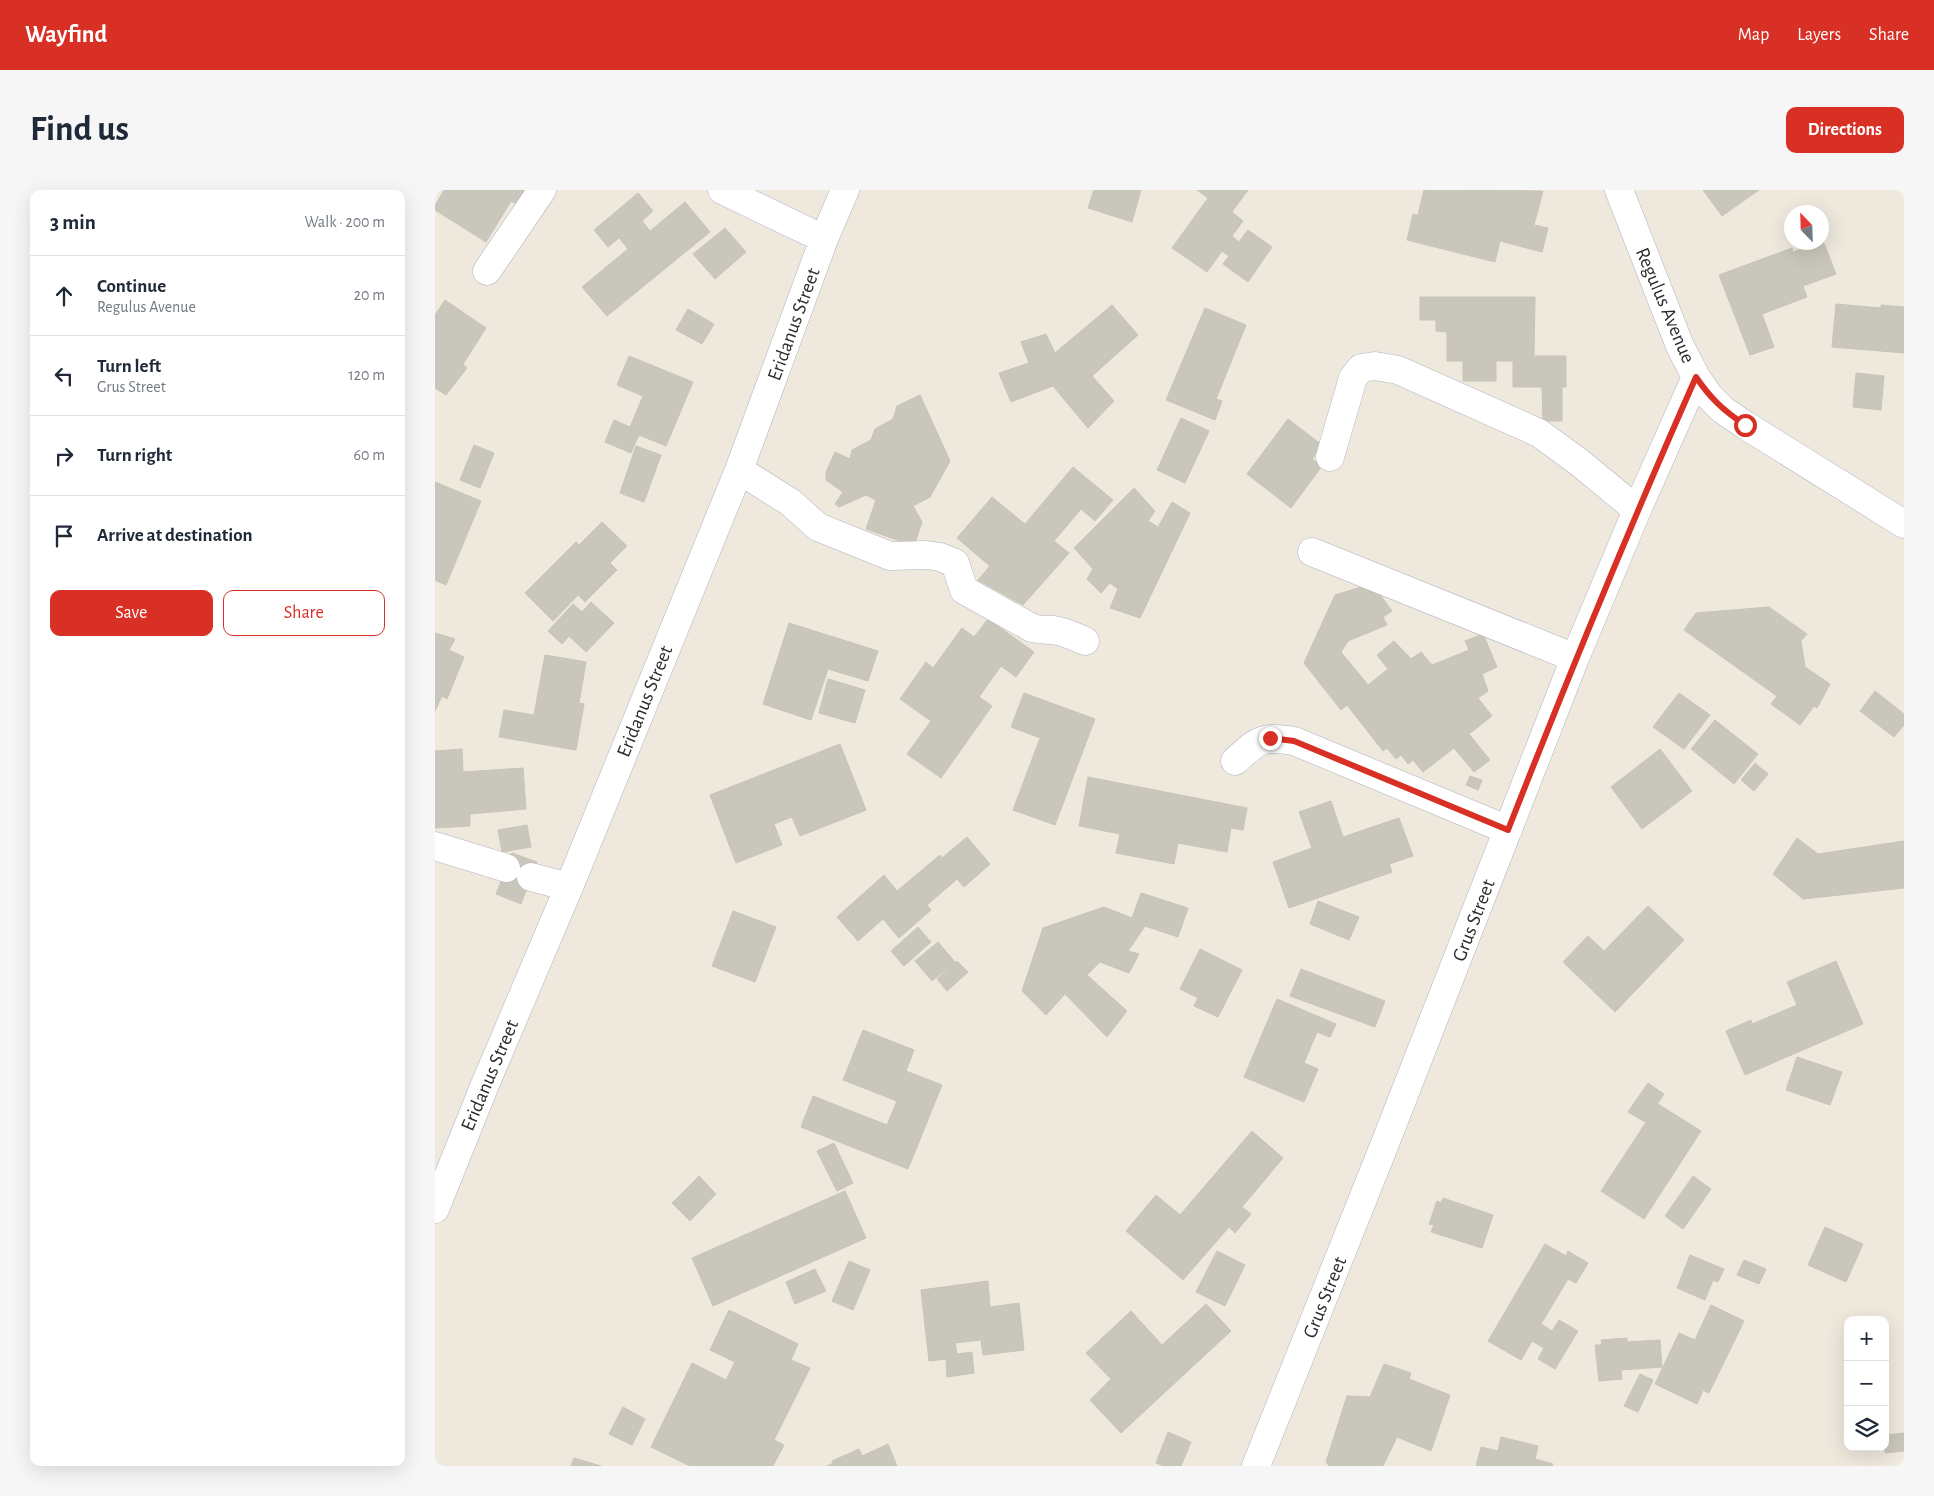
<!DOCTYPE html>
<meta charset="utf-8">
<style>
body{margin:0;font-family:"Alegreya Sans",sans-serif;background:#f6f6f7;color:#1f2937}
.controls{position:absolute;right:15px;bottom:15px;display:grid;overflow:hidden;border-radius:10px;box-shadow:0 5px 20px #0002}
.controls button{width:45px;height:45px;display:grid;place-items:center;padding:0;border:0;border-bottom:1px solid #e0e1e3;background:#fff;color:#1f2937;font:25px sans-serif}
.compass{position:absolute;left:1349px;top:15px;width:45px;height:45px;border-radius:50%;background:#fff;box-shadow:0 5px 20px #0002;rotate:337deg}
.stop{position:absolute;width:15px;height:15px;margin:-11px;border:4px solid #d93025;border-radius:50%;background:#fff}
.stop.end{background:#d93025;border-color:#fff;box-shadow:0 1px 5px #0008}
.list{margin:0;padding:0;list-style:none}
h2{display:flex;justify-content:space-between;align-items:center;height:65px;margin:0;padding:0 20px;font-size:21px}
h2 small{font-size:16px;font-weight:400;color:#747a83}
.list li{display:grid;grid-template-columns:32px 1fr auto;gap:15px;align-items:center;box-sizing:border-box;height:80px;padding:0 20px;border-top:1px solid #e0e1e3}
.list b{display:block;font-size:19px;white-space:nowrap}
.list p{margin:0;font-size:16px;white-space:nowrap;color:#747a83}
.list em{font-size:16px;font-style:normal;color:#747a83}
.actions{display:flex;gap:10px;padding:15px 20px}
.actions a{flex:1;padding:11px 0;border:1px solid #d93025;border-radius:10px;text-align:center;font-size:18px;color:#d93025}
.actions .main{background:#d93025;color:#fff}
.icon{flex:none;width:28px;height:28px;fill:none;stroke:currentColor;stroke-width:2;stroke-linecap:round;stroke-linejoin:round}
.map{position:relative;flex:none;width:1469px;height:1276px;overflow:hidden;border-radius:10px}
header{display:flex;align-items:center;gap:30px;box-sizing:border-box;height:70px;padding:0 25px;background:#d93025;color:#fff}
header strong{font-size:24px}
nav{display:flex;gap:28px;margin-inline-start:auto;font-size:18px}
.intro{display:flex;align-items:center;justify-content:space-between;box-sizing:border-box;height:120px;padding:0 30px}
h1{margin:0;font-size:35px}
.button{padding:12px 22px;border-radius:10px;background:#d93025;color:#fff;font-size:18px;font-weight:700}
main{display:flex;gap:30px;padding:0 30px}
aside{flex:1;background:#fff;border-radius:10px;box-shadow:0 5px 20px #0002}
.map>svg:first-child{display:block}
.building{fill:#c9c6bc;stroke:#cac4b6}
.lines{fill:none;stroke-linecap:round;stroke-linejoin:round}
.minor-casing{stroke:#b1b3c0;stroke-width:29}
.minor{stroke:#fff;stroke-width:28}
.route{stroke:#d93025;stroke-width:6}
.labels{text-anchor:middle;stroke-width:4.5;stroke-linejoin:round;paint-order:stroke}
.street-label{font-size:20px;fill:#2c2c2c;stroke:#fff}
</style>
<header>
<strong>Wayfind</strong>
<nav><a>Map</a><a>Layers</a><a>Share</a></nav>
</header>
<div class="intro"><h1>Find us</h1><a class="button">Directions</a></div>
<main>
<aside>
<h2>3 min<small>Walk · 200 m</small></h2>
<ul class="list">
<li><svg class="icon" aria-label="ahead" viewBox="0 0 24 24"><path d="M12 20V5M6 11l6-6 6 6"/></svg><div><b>Continue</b><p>Regulus Avenue</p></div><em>20 m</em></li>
<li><svg class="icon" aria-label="left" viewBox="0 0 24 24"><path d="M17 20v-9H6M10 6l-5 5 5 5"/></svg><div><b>Turn left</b><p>Grus Street</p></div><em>120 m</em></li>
<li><svg class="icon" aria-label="right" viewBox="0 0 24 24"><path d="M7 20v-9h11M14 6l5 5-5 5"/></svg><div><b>Turn right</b></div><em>60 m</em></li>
<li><svg class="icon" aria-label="arrive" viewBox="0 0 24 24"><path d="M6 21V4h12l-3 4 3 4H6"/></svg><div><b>Arrive at destination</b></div></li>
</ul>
<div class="actions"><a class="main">Save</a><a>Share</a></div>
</aside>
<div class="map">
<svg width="1469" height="1276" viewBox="0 0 1469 1276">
<rect width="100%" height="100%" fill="#eee8dd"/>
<!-- building -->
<path class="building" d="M9,0H95L86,16L76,11L51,52L0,20V16Z
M659,0H706L697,32L653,18Z
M762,0H813L797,22L808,31L797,46L804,52L813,40L837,57L813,92L788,74L794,66L787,61L772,82L737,58L773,8Z
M989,0L1108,1L1099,35L1113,38L1107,62L1065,51L1060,72L972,50L978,24L983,25Z
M1268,0H1324L1287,26Z
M203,3L218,21L207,31L215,41L250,12L275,42L172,126L147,97L193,59L184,48L173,57L159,40Z
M290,38L311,62L280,89L258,64Z
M1386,46L1401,84L1368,96L1372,107L1327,124L1339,157L1315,165L1284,85L1357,58L1358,62L1372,57L1371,52H1386Z
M985,107H1100L1099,166H1131V197H1127V231H1108L1107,197H1078V171H1061V191H1028V171H1012V142L1001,141V130H985Z
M10,110L51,138L28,174L32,178L11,205L0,198V125Z
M1401,114L1446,118V115L1469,117V163L1397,157Z
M677,115L703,145L657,186L679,211L653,238L618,196L576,212L564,183L594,173L586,152L611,144L620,163Z
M770,118L811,135L781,209L787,211L780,230L731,210Z
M253,119L279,134L267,154L241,140Z
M194,166L258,192L231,256L204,245L196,263L170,252L179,230L195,237L208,206L182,195Z
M1421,183L1449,186L1446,220L1418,217Z
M485,205L515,271L495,307L478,316L487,332L479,356L431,339L441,310L431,305L404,317L400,314L408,302L391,290V282L400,262L415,269L417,260L436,250L440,239L458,229L462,216Z
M746,228L774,241L750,293L722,280Z
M853,229L887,255L877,269L887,276L856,318L812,284Z
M39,255L59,263L45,298L25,290Z
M201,256L226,265L209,312L185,303Z
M638,277L678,310L660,331L646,319L619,351L634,363L588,415L543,390L555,376L522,348L557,307L590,334Z
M0,292L46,311L11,395L0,390Z
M699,298L720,321L713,331L723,337L737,312L755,323L705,428L675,418L683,399L675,393L666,403L652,389L658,379L639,358Z
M167,332L192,356L175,373L182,380L150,412L143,405L118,431L90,403L141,352L144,355Z
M926,397L931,400H937L946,406L957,421L948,427L952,435L913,451L906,462L933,495L953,479L942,465L959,451L976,469L986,462L997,475L1034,460L1030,451L1048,444L1062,477L1047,484L1053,501L1043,508L1057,526L1034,544L1055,570L1039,582L1019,558L988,582L978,570L973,574L966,565L961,569L952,558L948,561L912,515L906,520L869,473L900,405Z
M156,412L179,433L151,462L134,446L127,454L113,441L138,414L147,422Z
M1334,417L1372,444L1366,451L1370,477L1395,494L1382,518L1379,516L1365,535L1336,514L1342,506L1249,440L1261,423Z
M553,429L599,462L581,487L566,476L544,507L557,516L506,588L472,564L496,531L465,509L491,472L498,478L527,438L539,447Z
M354,433L443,461L433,491L393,479L376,530L328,514Z
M0,443L20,449L14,460L29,467L12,509L7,506L0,521Z
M110,465L151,472L144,513L149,514L141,560L64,547L69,520L99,525Z
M393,489L430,500L420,533L384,523Z
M1440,501L1469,524V535L1459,547L1425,521Z
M589,503L660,529L620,635L578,620L605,548L576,537Z
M1244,503L1275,525L1249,559L1218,537Z
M1280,530L1323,564L1299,594L1256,559Z
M405,554L431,620L365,646L357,627L339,634L347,655L301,673L275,605Z
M27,559L28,582L88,578L91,619L35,624V636L0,638V561Z
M1225,559L1257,601L1207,639L1176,597Z
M1320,573L1333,584L1319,601L1306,590Z
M1035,586L1047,590L1043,600L1031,595Z
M653,587L812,618L808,640L796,638L792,662L743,653L739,674L681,663L685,644L644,636Z
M896,611L908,647L964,628L978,666L954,674L957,682L854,718L838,672L877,658L864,622Z
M92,635L96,657L67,662L63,640Z
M532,647L555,674L529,697L522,689L492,715L496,720L464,748L448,729L423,751L402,727L449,685L462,701L505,665L507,668Z
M1362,648L1383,664L1469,651V698L1368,709L1338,684Z
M77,663L102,672L86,714L61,704Z
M706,703L753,718L743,747L710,736L693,761L704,764L694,783L665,772L652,785L692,821L672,847L630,804L611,825L587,801L608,738L669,717L697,728Z
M883,711L924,727L914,750L875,734Z
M1213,716L1249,750L1180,822L1128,772L1153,746L1169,761Z
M298,721L341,737L320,792L277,776Z
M483,737L496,752L469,776L456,761Z
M503,752L520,772L497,791L480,771Z
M765,759L807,780L783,827L759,816L763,808L745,799Z
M522,771L533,782L512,801L502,789Z
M1401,771L1428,834L1310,885L1291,841L1316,830L1317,834L1362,815L1352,792Z
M866,779L950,811L940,837L855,806Z
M842,809L901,834L895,847L882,842L869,873L883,879L869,912L809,887Z
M428,840L479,860L471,881L507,895L473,979L366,937L378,906L452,935L462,911L408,890Z
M1362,867L1407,882L1395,915L1351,900Z
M1213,893L1229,904L1210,932L1193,922Z
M1223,914L1266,941L1209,1029L1166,1001Z
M817,941L848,968L807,1017L816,1024L800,1043L794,1037L748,1090L691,1041L721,1005L745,1025Z
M399,953L418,993L402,1001L382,961Z
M264,986L281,1004L255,1031L237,1013Z
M1258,986L1276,999L1248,1039L1230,1026Z
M410,1001L431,1048L278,1116L257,1068Z
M1008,1008L1058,1025L1047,1058L996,1042L999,1035L994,1034L1002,1011L1006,1013Z
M1390,1037L1428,1054L1411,1092L1373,1075Z
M1110,1054L1131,1066L1133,1061L1153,1073L1141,1093L1133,1089L1106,1134L1117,1141L1124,1130L1143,1141L1120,1179L1103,1169L1109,1158L1097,1151L1086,1170L1053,1151Z
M782,1061L810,1075L790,1116L761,1102Z
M1255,1065L1289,1079L1283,1092L1278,1090L1270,1110L1242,1098Z
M1309,1070L1331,1079L1324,1094L1302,1085Z
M414,1071L435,1080L418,1120L397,1111Z
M380,1079L391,1101L360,1114L351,1092Z
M553,1091L555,1117L584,1113L589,1160L548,1165L546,1150L520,1153L522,1164L537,1162L539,1183L512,1187L511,1169L494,1171L486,1100Z
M771,1114L796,1141L686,1243L655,1210L676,1189L651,1163L696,1121L727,1155Z
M1276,1115L1309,1131L1274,1203L1268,1200L1262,1214L1220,1194L1244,1143L1260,1150Z
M294,1120L363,1154L356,1170L375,1178L339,1250L349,1255L338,1276H255L216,1257L257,1173L291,1190L300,1172L275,1160Z
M1192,1148V1152L1225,1150L1227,1177L1186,1180L1187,1189L1164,1191L1160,1155H1167L1166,1150Z
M949,1174L976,1183L974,1189L1015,1205L996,1261L962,1247L948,1276H894L891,1272L912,1206L935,1207Z
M1205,1184L1218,1190L1203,1222L1189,1216Z
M188,1217L210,1229L197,1255L174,1244Z
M733,1242L756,1252L746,1276H729L721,1273Z
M1469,1243V1261L1450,1263V1245Z
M1066,1247L1103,1256L1100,1269L1118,1274L1117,1276H1041L1046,1257L1063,1261Z
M453,1254L462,1276H392L398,1273L397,1271L424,1259L427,1266Z
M139,1268L166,1276H136Z"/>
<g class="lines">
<defs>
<path id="minor" d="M287,0L389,49
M1184,0L1245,156L1261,187L1274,206L1288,220L1310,235L1469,334
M52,81L107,0
M895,267L918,188L926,178L940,176L963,180L1104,243L1145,273L1202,320
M304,280L355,312L383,337L455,366L491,365L505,367L520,373L529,400L597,438C605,440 610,440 618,440C629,441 640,447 650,451
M877,362L1140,468
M800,571C825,549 825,546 859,551L1073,640
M0,656L71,678
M96,687L134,697
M0,1019L49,897L134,697L304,280L389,49L410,0
M821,1276L949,956L1140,468L1202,320L1261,187"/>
</defs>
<!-- minor casing -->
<use href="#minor" class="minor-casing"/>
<!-- minor -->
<use href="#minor" class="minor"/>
</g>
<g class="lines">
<!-- route -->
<path class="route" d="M835,548L859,551L1073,640C1133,487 1195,336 1261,187C1276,209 1288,220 1310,235"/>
</g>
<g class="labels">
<!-- street labels -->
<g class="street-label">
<text transform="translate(1231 115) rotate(67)" y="7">Regulus Avenue</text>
<text transform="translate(358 134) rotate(-70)" y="7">Eridanus Street</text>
<text transform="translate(209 511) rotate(-68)" y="7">Eridanus Street</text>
<text transform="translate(1038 730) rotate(-69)" y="7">Grus Street</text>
<text transform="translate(54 885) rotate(-67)" y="7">Eridanus Street</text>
<text transform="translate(889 1107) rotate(-68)" y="7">Grus Street</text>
</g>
</g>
</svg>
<div class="controls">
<button>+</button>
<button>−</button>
<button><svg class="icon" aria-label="layers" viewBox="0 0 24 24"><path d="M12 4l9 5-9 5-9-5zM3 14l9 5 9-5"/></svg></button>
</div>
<svg class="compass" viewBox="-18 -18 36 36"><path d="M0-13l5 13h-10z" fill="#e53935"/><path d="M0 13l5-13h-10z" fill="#747a83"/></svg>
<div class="stop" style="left:1310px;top:235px"></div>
<div class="stop end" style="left:835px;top:548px"></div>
</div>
</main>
